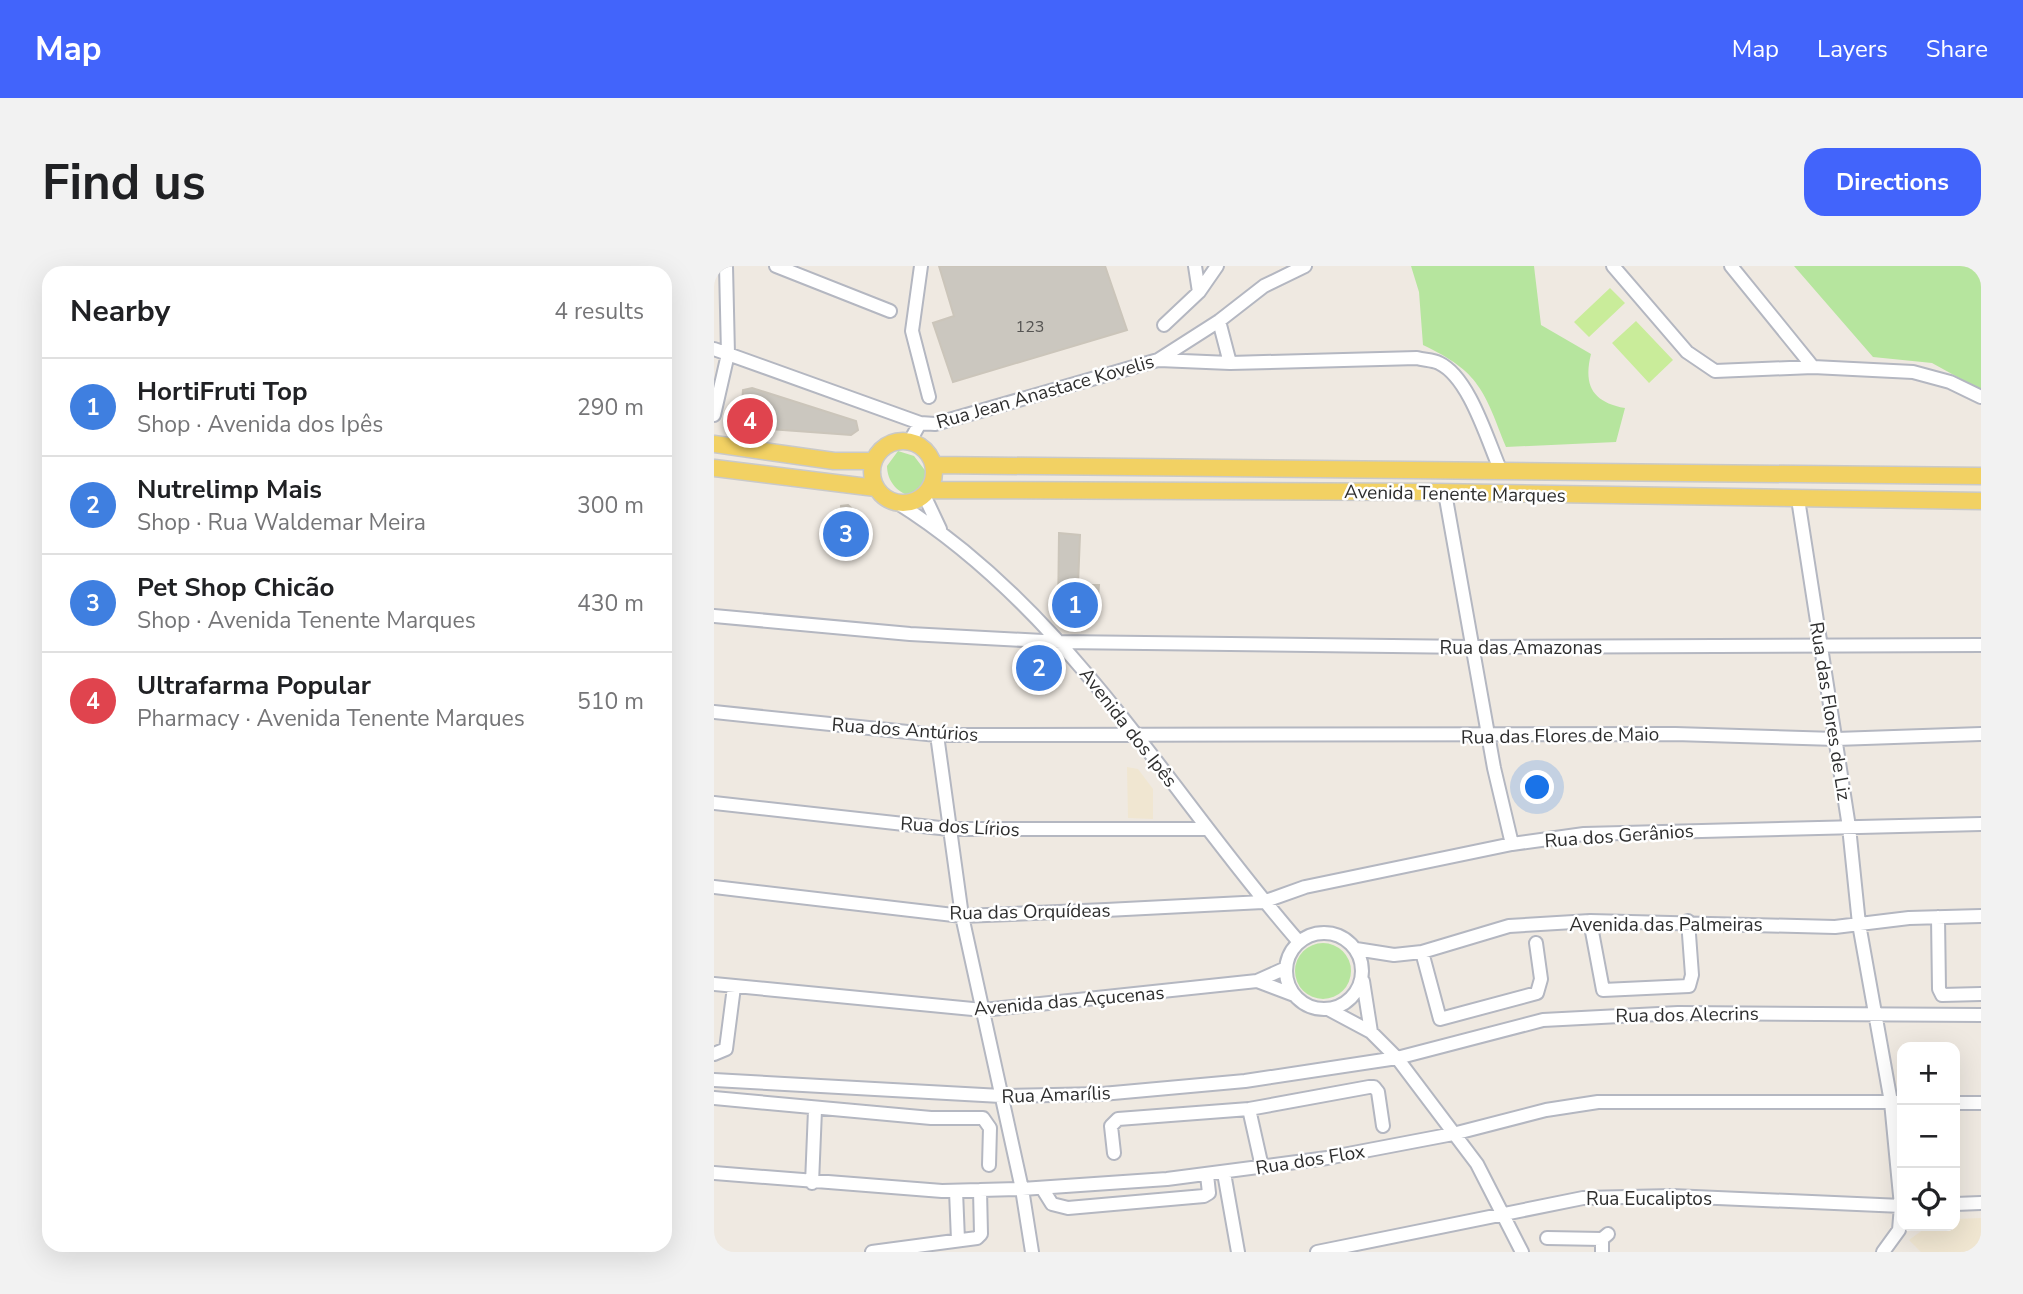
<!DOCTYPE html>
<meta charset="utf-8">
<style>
body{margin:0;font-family:"Nunito Sans",sans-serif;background:#f2f2f2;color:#202124}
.controls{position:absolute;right:21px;bottom:21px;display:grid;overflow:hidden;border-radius:14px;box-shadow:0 7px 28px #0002}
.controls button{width:63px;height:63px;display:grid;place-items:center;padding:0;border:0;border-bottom:2px solid #e0e0e0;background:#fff;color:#202124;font:35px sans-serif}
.you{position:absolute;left:824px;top:522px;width:24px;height:24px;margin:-18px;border:5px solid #fff;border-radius:50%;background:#1a73e8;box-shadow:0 0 0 10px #1a73e833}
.badge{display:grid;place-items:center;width:46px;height:46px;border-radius:50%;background:#4264fb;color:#fff;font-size:23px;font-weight:700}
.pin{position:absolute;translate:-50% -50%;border:4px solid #fff;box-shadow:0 2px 7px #0006}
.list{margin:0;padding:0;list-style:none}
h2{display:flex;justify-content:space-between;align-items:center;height:91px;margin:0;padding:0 28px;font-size:30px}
h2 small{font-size:23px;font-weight:400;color:#757577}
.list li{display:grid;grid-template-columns:46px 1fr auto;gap:21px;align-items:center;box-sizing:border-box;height:98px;padding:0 28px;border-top:2px solid #e0e0e0}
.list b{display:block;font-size:26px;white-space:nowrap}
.list p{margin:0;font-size:23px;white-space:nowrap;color:#757577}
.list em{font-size:23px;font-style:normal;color:#757577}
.icon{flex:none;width:38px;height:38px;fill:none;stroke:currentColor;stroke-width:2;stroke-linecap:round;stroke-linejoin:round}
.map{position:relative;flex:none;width:1267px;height:986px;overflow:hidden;border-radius:21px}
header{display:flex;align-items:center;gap:42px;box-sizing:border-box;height:98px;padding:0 35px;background:#4264fb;color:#fff}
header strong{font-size:33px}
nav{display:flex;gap:38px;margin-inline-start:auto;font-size:24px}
.intro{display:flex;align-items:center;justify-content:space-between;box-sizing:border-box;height:168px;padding:0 42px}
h1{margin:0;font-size:49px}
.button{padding:18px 32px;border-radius:21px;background:#4264fb;color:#fff;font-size:24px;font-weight:700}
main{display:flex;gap:42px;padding:0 42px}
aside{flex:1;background:#fff;border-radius:21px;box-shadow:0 7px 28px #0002}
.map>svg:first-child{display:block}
.education{fill:#f0e6d1}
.green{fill:#b6e59e}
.pitch{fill:#c9ec9a}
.building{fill:#cbc7bf;stroke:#cbc5ba;stroke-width:2}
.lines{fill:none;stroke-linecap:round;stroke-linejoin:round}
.minor-casing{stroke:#b4b7c1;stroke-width:16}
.major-casing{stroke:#c9c9c9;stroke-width:19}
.minor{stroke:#fff;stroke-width:12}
.major{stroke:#f2d163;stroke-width:16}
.labels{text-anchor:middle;stroke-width:5;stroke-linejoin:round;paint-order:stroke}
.number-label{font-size:16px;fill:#555452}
.street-label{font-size:19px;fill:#2e2e2e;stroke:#fff}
</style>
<header>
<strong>Map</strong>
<nav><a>Map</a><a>Layers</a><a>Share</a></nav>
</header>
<div class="intro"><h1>Find us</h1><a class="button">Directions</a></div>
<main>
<aside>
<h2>Nearby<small>4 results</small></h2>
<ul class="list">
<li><span class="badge" style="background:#3f7fe0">1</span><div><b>HortiFruti Top</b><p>Shop · Avenida dos Ipês</p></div><em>290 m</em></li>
<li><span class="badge" style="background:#3f7fe0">2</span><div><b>Nutrelimp Mais</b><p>Shop · Rua Waldemar Meira</p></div><em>300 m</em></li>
<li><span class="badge" style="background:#3f7fe0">3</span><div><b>Pet Shop Chicão</b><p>Shop · Avenida Tenente Marques</p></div><em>430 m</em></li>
<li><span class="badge" style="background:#e0444e">4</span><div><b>Ultrafarma Popular</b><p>Pharmacy · Avenida Tenente Marques</p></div><em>510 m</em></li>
</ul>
</aside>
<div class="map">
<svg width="1267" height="986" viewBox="0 0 1267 986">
<rect width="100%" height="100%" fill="#efe9e1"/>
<!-- education -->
<path class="education" d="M413,501L424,503L439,523V553L414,552Z
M1267,952V986H1207L1195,974L1214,960H1241V953Z"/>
<!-- green -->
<path class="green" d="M697,0H820L827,59L877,88C869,120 879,136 911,142L902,176L792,181C770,125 766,106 709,79L705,26Z
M1080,0H1267V124L1218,97L1159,91Z
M184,185L200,190L213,207L211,219L200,230C184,229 173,215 173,200Z
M581 705a28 28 0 1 1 56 0a28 28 0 1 1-56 0Z"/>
<!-- pitch -->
<path class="pitch" d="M896,22L911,37L875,71L860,56Z
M922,55L959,94L935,117L898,77Z"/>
<!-- building -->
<path class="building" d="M225,0H391L413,64L239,116L219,57L240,50Z
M38,122L142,155L144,164L137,169L26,161L29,124Z
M134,239L143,247L139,289L121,290L127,240Z
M345,267L366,269L364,319H385L382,352H344Z"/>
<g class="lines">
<defs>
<path id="minor" d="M62,0L176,45
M207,0L198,65L215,131
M481,0L485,26
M899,0L973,86L1001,105L1099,101L1199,106L1236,116L1267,131
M1017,0L1099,101
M505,55L516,97
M450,59L485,26L503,0
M0,83L206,157L221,158L444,94L505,55L550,20L591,0
M445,94L516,97L703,92C710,94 719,94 725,97C755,111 773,173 786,203
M0,149L14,88L12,0
M196,175L206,157
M731,227L780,502L798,578
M210,229L226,263
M1084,233L1135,561L1145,658L1177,836L1187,940L1185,964L1169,986
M182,236C355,344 454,526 585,676
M0,350L196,368L347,376L759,381L1267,379
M0,446L223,469L961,468L1122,473L1267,468
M223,469L248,650L308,923L318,986
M0,537L235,563H494
M0,621L248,650L392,644L549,636L591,621L798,578L870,568L1267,558
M1224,651L1225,723L1228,729L1267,728
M876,655L889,724L975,720L978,709L974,655
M572 705a38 38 0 1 1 76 0a38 38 0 1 1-76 0Z
M642,683L680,689L708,686L795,660L876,655L1121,661L1195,652L1267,650
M708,686L726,753L823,727L827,713L822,677
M543,715L580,729
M649,715L657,766
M0,718L269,744L543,715L572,702
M614,743L657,766L683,792L763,898L808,986
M0,788L12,783L20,721
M0,814L287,830L388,828L531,815L683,792L829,754L964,747L1267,749
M0,832L217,852H269L276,862L275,899
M1241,837H1267
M535,843L548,901
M400,887L397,860L404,853L535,843L655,821H660L664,826L669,860
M0,907L228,925L308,923L453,913L613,892L739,868L832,844L884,836H1188
M510,907L524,986
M98,917L101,844
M328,922L338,938L354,942L490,930L495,927L493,909
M242,925L244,974
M1241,938L1267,937
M833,972L888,973
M158,986L263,972L267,968L266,924
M603,986L869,932L958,930L1188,940
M888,986V973L894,968"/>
<path id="major" d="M158 206a31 31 0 1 1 62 0a31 31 0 1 1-62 0Z
M0,178L120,195H160
M220,199L1267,210
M0,202L162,222
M215,224L719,226L1267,235"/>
</defs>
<!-- minor casing -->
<use href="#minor" class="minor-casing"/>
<!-- major casing -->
<use href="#major" class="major-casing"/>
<!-- minor -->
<use href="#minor" class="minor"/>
<!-- major -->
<use href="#major" class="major"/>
</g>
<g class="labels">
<!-- number labels -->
<g class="number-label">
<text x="316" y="66">123</text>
</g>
<!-- street labels -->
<g class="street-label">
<text transform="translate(331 125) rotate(-16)" y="7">Rua Jean Anastace Kovelis</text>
<text transform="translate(741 227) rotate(1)" y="7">Avenida Tenente Marques</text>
<text x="807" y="388">Rua das Amazonas</text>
<text transform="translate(1117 445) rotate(81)" y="7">Rua das Flores de Liz</text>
<text transform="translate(415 461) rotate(52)" y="7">Avenida dos Ipês</text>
<text transform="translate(191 463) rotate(4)" y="7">Rua dos Antúrios</text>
<text transform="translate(846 469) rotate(-1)" y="7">Rua das Flores de Maio</text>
<text transform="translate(246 560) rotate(3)" y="7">Rua dos Lírios</text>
<text transform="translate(905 569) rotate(-4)" y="7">Rua dos Gerânios</text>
<text transform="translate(316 645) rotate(-1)" y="7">Rua das Orquídeas</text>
<text x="952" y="665">Avenida das Palmeiras</text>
<text transform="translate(355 734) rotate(-5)" y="7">Avenida das Açucenas</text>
<text transform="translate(973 748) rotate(-1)" y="7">Rua dos Alecrins</text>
<text transform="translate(342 828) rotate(-2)" y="7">Rua Amarílis</text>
<text transform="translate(596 893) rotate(-9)" y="7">Rua dos Flox</text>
<text x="935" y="939">Rua Eucaliptos</text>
</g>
</g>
</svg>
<div class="controls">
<button>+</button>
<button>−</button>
<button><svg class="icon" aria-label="locate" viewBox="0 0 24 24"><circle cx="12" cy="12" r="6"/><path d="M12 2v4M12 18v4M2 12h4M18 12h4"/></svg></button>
</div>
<div class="you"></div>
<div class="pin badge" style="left:361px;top:339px;background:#3f7fe0">1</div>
<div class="pin badge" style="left:325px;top:402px;background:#3f7fe0">2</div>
<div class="pin badge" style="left:132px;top:268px;background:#3f7fe0">3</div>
<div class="pin badge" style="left:36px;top:155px;background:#e0444e">4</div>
</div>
</main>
